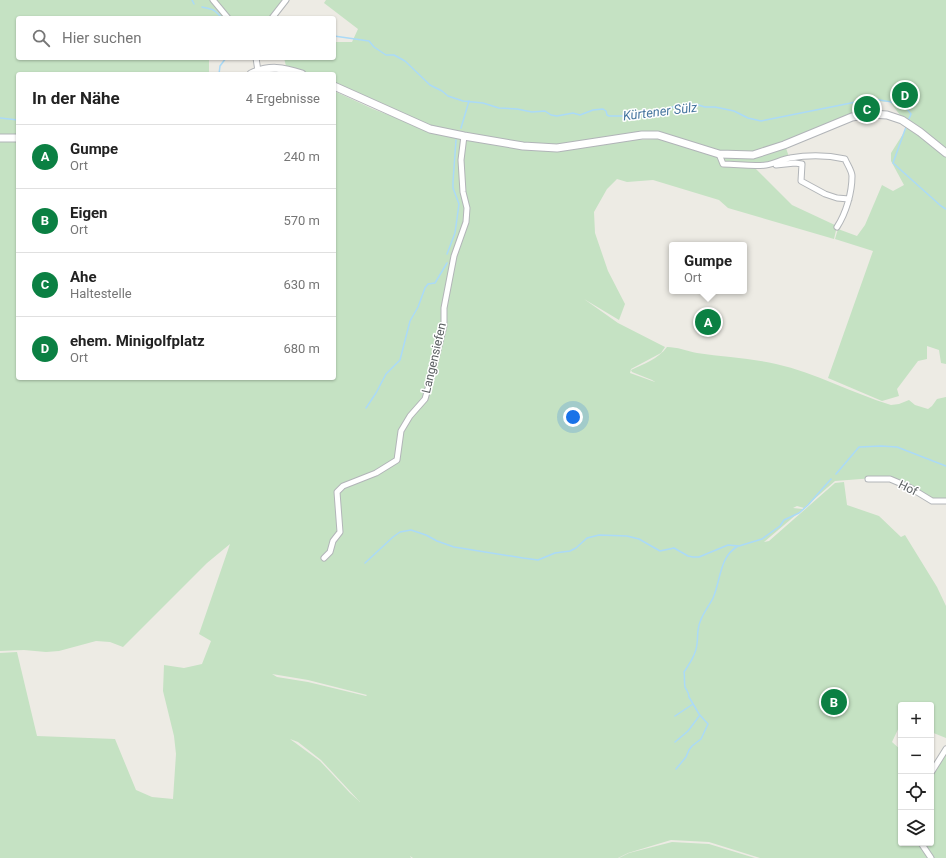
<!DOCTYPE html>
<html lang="de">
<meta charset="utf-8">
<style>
body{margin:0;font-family:Roboto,sans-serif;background:#f6f6f6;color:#222}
.controls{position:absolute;right:12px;bottom:12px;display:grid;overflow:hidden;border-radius:4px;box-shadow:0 1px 3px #0004}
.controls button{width:36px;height:36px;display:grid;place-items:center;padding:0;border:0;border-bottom:1px solid #e0e0e0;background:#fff;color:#222;font:20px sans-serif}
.you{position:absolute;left:573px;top:417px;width:14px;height:14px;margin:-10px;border:3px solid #fff;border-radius:50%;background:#1a73e8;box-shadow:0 0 0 6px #1a73e833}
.badge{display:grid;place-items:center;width:26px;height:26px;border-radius:50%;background:#0b8043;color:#fff;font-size:13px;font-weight:700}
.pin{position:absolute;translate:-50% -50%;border:2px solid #fff;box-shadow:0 1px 4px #0006}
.popup{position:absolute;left:669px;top:242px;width:78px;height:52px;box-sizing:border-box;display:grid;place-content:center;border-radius:4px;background:#fff;filter:drop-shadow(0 1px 3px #0005);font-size:13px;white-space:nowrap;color:#767676}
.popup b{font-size:15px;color:#222}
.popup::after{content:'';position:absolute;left:50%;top:100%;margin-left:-8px;border:8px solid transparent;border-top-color:#fff}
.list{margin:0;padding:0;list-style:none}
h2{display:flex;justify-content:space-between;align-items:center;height:52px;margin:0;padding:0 16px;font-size:17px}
h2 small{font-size:13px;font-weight:400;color:#767676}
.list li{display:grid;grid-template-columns:26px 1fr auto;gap:12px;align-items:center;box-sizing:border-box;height:64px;padding:0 16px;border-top:1px solid #e0e0e0}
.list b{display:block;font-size:15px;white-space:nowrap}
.list p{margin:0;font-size:13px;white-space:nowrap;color:#767676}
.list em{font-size:13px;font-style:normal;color:#767676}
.icon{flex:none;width:22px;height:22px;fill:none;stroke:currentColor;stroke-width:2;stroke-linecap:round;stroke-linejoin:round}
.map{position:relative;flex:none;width:946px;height:858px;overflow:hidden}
.search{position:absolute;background:#fff;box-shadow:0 1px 3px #0004;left:16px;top:16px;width:320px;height:44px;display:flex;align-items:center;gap:10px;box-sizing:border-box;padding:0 14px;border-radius:4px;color:#767676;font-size:15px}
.panel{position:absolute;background:#fff;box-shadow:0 1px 3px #0004;left:16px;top:72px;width:320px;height:308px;border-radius:4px}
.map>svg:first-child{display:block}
.green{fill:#c5e2c3;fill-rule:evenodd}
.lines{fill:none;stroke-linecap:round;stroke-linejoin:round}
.stream{stroke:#abdaf7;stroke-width:1.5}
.minor-casing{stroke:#b2b5b8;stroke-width:7}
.secondary-casing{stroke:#b1b4b8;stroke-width:9}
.minor{stroke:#fff;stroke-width:5}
.secondary{stroke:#fff;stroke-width:7}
.labels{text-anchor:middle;stroke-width:3;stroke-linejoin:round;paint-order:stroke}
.street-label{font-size:12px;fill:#5c6063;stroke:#fff}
.water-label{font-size:13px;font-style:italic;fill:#47769f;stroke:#fff}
</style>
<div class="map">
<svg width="946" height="858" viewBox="0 0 946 858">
<rect width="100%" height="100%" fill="#edebe4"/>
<!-- green -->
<path class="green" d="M0,0H212L226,18H197L195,17L193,18H18V58H209V74H18V137H0Z
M215,0H282L269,18H229Z
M326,0H946V150L903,119L890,102L864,100V109L854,112L783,143L752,154L720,153L658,134L557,147L522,145L431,127L334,83V74H311L286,66L284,58H334V42H352L358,29L324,3Z
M334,91L373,109L430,131L463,137L459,160L467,223L462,160L464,138L498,145L557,152L631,140L657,139L719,155L722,164L753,166L792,205L837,226L834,239L728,208L719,200L653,180L627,182L617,179L607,189L594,212L595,233L608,271L625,304L619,320L584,299L618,323L665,347L661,353L631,369L630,373L655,382L652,380L632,372L631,370C644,364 658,359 667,347C677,347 687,351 697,353C723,357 750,358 776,364C816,373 852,393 891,405L899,404L909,400L915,405L928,409L932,406L937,399L946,397V500L932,499L909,486L874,478L835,481L804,508L797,506L793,508L803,509L764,542L769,541L835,483L844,482L847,505L879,516L901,537L905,535L937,587L946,606V738L931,732V705H901V723L892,742L901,750V843H921L930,858H760L709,842L671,840L628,853L618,858H413L410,856L411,858H0V653L17,652L37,736L115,739L136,790L152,797L173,799L176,754L174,736L163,691L164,665L184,668L202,664L211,641L199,634L230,544L207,563L123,647L110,642L96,641L59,651L46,652L24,650L0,651V138H18V378H334ZM272,674L308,680L367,695L366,696L308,682L277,677ZM290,739L298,742L321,760L360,802L350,793L320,761Z
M908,126L946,156V364L941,363L939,350L927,346V359L918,361L897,389L899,396L882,401L828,378L873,251L835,239L838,229L857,236L865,225L882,185L893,191L904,185L891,161V153Z
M785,145L789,157L767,164L724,163L721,158Z
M946,751V858H932L922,843H931V776Z
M672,842L709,844L755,858H619L629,853Z"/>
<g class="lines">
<!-- stream -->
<path class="stream" d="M192,0L194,4
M202,7C213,9 214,9 222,18
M334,36L369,41L374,47L386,55H394L405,61L430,85L442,91L448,96L463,101L483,103L499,108L517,109L532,112L545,111L551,115L557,116L573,113L580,115L593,110L603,109L606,111L607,115L609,116H628L643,111L656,112L663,109H667L676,106H687L695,104L705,107H715L734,111L748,118L761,121L866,100
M219,74L220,66L226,58
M873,99C885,101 904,102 911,114L908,121
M0,118L18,120
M906,127L893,163L941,206L946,209
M461,128L469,101
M447,254L455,233L459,204L453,188V182L456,140
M366,408L376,393L386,374L400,360L410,321L418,307L425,288L428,284L435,283L447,263
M836,474L859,447L881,446L897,447L946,466
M365,563L393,537L400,532L411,530L426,535L437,541L454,547L523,558L538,560L555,553L570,551L576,548L587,538L599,535L627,536L639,539L660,551L674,548L688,556L693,557H699L728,545L739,546L762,539L780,526L784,520L799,513L808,505L831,479
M675,716L693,704
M675,742L688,731L700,715
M676,769L686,757L689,750L692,746L701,739L708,724L699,714L689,697C689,692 686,690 685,687C684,683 685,677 684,672C690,663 696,654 697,644C698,636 697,629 700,622C703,613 709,606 713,598C721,580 719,557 738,546"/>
<defs>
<path id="minor" d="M213,0L228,18
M272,18L286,0
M256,58L258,71
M719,154L723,164C737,164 752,167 766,165C774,164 782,159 790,158C808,155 827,155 845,159C847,164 852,171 852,176C852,193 846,213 837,227
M776,165L795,163L802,164L801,181L825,194L837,198L849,199
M868,479H890L909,487L932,501H946
M324,558L330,552L333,541L340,532L337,492L343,486L376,473L397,460L401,431L410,416L425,399L431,378L444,326V308L454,256L466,222L467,208L463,192L461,160L464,136
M931,773L946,749
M921,843L931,858"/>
<path id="secondary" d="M251,74C269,65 284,68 302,74
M334,86L430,129L464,136L523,146L557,148L642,135H658L719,154L753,155L784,145L852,117L870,114L887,115L902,120L920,132L946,153
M0,138H18"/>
</defs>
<!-- minor casing -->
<use href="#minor" class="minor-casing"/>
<!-- secondary casing -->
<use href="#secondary" class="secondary-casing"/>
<!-- minor -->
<use href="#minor" class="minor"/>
<!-- secondary -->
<use href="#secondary" class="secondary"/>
</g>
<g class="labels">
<!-- street labels -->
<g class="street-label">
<text transform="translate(434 358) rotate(-77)" y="4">Langensiefen</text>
<text transform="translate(908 488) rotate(26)" y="4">Hof</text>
</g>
<!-- water labels -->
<g class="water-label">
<text transform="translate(660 111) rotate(-7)" y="5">Kürtener Sülz</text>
</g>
</g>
</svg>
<div class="controls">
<button>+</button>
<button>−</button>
<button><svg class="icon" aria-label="locate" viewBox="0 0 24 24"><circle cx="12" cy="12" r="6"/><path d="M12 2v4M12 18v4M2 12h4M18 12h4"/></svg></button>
<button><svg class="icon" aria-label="layers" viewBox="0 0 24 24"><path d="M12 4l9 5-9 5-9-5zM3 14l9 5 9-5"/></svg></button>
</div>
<div class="you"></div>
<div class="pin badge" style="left:708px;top:322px">A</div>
<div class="popup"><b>Gumpe</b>Ort</div>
<div class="pin badge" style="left:834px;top:702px">B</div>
<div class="pin badge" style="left:867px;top:109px">C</div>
<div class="pin badge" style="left:905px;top:95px">D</div>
<div class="search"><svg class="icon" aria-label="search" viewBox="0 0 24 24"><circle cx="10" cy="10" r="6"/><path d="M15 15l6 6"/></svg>Hier suchen</div>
<section class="panel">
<h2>In der Nähe<small>4 Ergebnisse</small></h2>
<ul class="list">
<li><span class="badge">A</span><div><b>Gumpe</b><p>Ort</p></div><em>240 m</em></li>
<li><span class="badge">B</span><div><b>Eigen</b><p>Ort</p></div><em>570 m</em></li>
<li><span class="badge">C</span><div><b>Ahe</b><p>Haltestelle</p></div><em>630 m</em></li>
<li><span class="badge">D</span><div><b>ehem. Minigolfplatz</b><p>Ort</p></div><em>680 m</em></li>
</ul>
</section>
</div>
